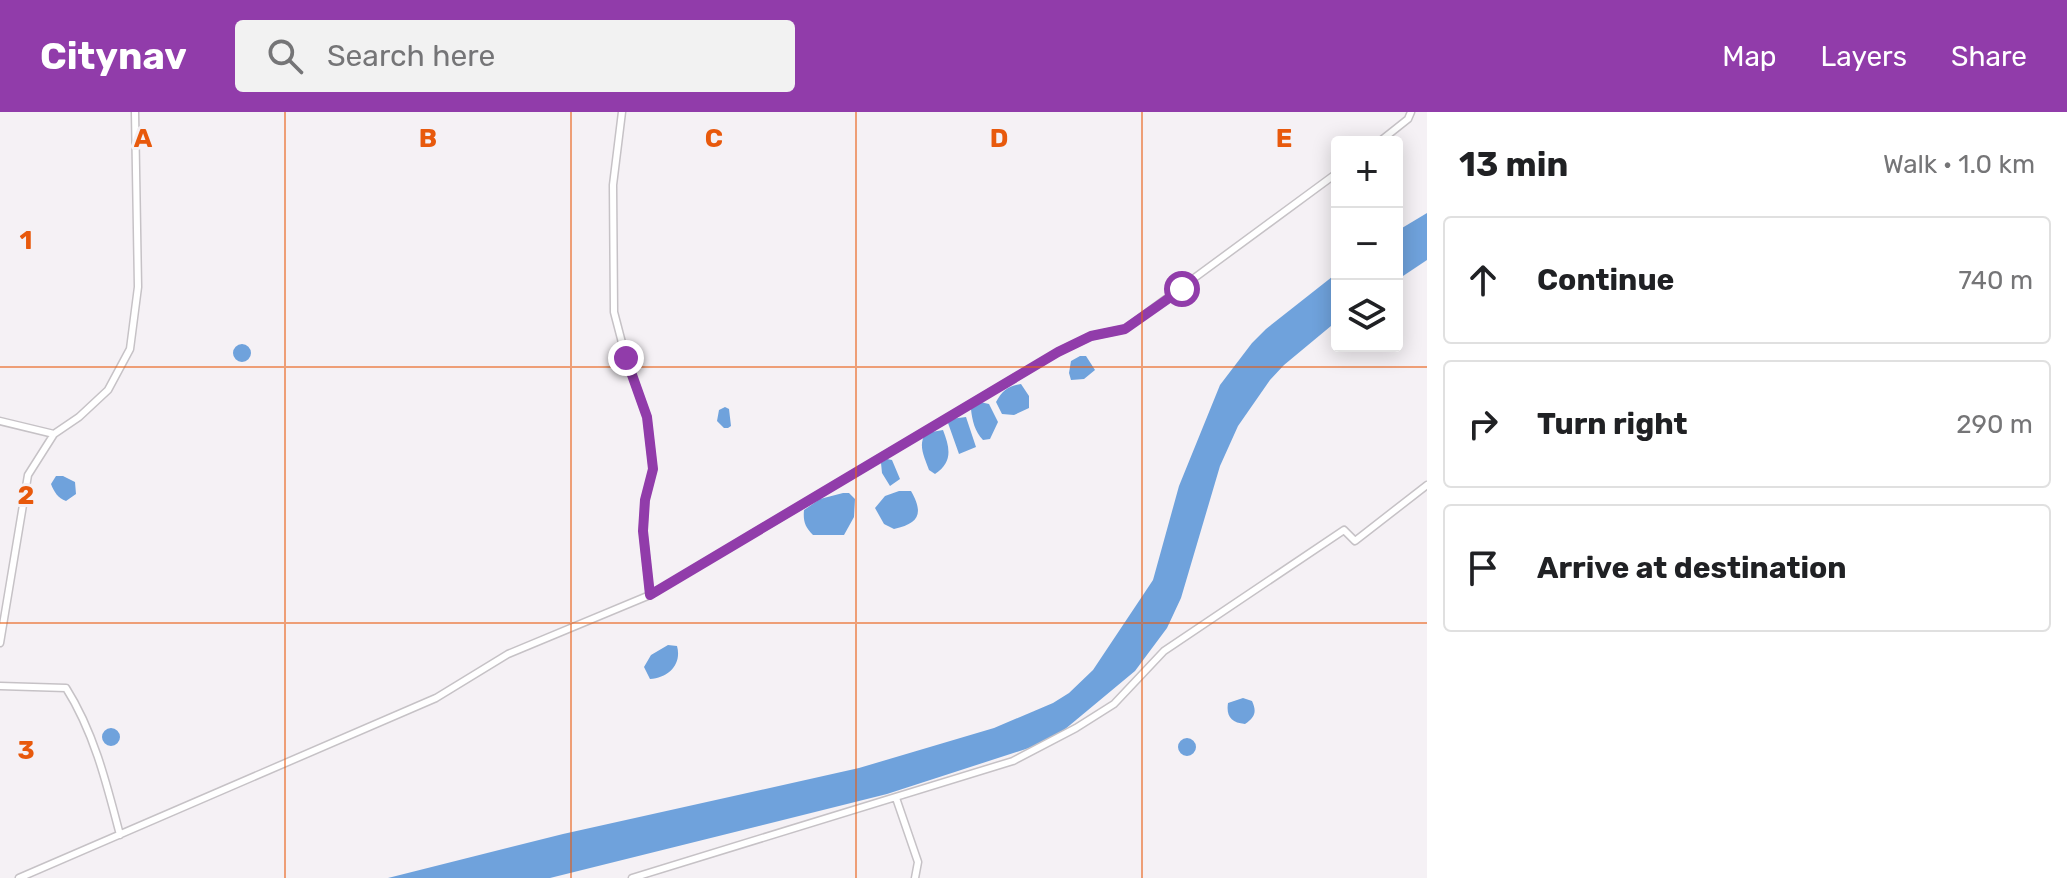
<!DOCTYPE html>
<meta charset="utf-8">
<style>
body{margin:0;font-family:Rubik,sans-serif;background:#f2f2f2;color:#202124}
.controls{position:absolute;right:24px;top:24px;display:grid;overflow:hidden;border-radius:8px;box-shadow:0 4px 20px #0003}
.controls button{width:72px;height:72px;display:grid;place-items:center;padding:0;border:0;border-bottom:2px solid #e0e0e0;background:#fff;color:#202124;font:40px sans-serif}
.stop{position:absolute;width:24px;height:24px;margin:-18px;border:6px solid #913caa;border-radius:50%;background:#fff}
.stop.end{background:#913caa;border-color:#fff;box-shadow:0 2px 8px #0008}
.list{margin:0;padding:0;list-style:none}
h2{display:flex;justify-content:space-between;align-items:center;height:104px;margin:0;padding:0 32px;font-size:34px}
h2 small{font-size:26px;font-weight:400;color:#757577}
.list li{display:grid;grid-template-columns:52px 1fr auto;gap:24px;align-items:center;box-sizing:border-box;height:128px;margin:0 16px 16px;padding:0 16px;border:2px solid #e0e0e0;border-radius:8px}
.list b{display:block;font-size:30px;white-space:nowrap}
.list em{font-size:26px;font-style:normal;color:#757577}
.icon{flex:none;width:44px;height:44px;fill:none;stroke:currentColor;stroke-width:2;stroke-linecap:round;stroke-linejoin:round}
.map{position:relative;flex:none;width:1427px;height:766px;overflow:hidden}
header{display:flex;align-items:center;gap:48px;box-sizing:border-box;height:112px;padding:0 40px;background:#913caa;color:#fff}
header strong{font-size:38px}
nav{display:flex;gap:44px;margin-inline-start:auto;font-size:28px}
.search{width:560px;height:72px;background:#f2f2f2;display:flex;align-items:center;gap:20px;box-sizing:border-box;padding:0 28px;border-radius:8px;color:#757577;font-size:30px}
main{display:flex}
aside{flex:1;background:#fff}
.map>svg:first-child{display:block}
.water{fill:#6fa2dc}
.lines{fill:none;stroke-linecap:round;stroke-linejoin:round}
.minor-casing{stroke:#c6c2c6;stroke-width:9}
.minor{stroke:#fff;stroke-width:6}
.route{stroke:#913caa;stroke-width:10}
.grid{fill:none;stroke:#e8590c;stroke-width:2;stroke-opacity:0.55}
.grid-label{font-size:26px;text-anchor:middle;font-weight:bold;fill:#e8590c;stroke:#f5f1f5;stroke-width:6;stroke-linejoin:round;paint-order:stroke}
</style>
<header>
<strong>Citynav</strong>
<div class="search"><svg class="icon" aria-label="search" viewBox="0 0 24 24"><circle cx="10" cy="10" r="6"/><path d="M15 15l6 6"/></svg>Search here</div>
<nav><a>Map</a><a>Layers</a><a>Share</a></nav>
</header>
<main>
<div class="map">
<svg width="1427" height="766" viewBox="0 0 1427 766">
<rect width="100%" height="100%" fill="#f5f1f5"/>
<!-- water -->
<path class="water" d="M1427,101V148L1397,168V119Z
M1337,161V209L1284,253L1270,268L1238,314L1220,354L1181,486L1167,516L1135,559L1064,618L1032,635L887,682L550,766H388L563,722L859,656L994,616L1053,591L1069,581L1093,558L1153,468L1179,374L1220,273L1252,231L1266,217Z
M233 241a9 9 0 1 1 18 0a9 9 0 1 1-18 0Z
M1080,244H1086L1095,258L1084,267L1071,268L1069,261L1071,249Z
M1021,272L1029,284V296L1014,303L1002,302L996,290C1002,279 1008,274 1021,272Z
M980,290L989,292L998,310L990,327L983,328C975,320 972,308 971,297Z
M725,295L729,297L731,314L728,316H724L717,309L719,298Z
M966,305L976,335L959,342L948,311L951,307Z
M943,318C950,336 953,350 935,362L929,358C925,346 917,333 926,321Z
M887,347L892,348L900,367L890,374L882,361L881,351Z
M56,364H63L75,370L76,382L66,389C58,386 54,380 51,372Z
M899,379H911C924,402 919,411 894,417L884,412L875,396L885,384Z
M843,381H849L855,387L854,405L844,423H813C805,415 803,409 804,398L820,387Z
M668,533L677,534C682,552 669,566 650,567L644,555L651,543Z
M1243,586L1252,589C1257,600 1255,605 1245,612C1231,611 1226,604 1228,591Z
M102 625a9 9 0 1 1 18 0a9 9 0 1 1-18 0Z
M1178 635a9 9 0 1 1 18 0a9 9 0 1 1-18 0Z"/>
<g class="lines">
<defs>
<path id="minor" d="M622,0L613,73L614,200L626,246L647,305L653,357L645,388L643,419L650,483
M1379,30L1408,7L1411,0
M0,309L54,322
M0,531L28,363L54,322L79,305L108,278L130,237L138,175L135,0
M0,574L66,576C94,620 107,673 120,723
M896,686L918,750L915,766
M19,766L436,586L508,542L650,483L1058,240L1091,224L1125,217L1337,61
M632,766L1013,649L1076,616L1114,592L1164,539L1344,418L1355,429L1427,373"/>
</defs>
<!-- minor casing -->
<use href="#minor" class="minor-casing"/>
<!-- minor -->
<use href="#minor" class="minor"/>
</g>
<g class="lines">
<!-- route -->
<path class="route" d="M626,246L647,305L653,357L645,388L643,419L650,483L1058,240L1091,224L1125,217L1182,177"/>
</g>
<!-- grid -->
<path class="grid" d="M285,0V766M571,0V766M856,0V766M1142,0V766M0,255H1427M0,511H1427"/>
<g class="grid-label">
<text x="143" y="35">A</text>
<text x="428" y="35">B</text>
<text x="714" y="35">C</text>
<text x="999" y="35">D</text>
<text x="1284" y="35">E</text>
<text x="26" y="137">1</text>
<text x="26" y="392">2</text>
<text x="26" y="647">3</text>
</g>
</svg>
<div class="controls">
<button>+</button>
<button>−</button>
<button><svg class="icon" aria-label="layers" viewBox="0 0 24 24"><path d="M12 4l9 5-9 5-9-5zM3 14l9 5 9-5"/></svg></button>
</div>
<div class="stop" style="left:1182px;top:177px"></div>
<div class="stop end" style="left:626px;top:246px"></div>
</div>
<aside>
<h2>13 min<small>Walk · 1.0 km</small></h2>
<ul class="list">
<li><svg class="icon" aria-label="ahead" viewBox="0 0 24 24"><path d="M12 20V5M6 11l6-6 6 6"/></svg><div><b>Continue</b></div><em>740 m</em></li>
<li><svg class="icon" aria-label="right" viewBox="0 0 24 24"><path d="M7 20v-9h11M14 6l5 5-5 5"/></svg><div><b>Turn right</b></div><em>290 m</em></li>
<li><svg class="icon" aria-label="arrive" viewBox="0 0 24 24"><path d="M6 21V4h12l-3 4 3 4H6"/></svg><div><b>Arrive at destination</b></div></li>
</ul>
</aside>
</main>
